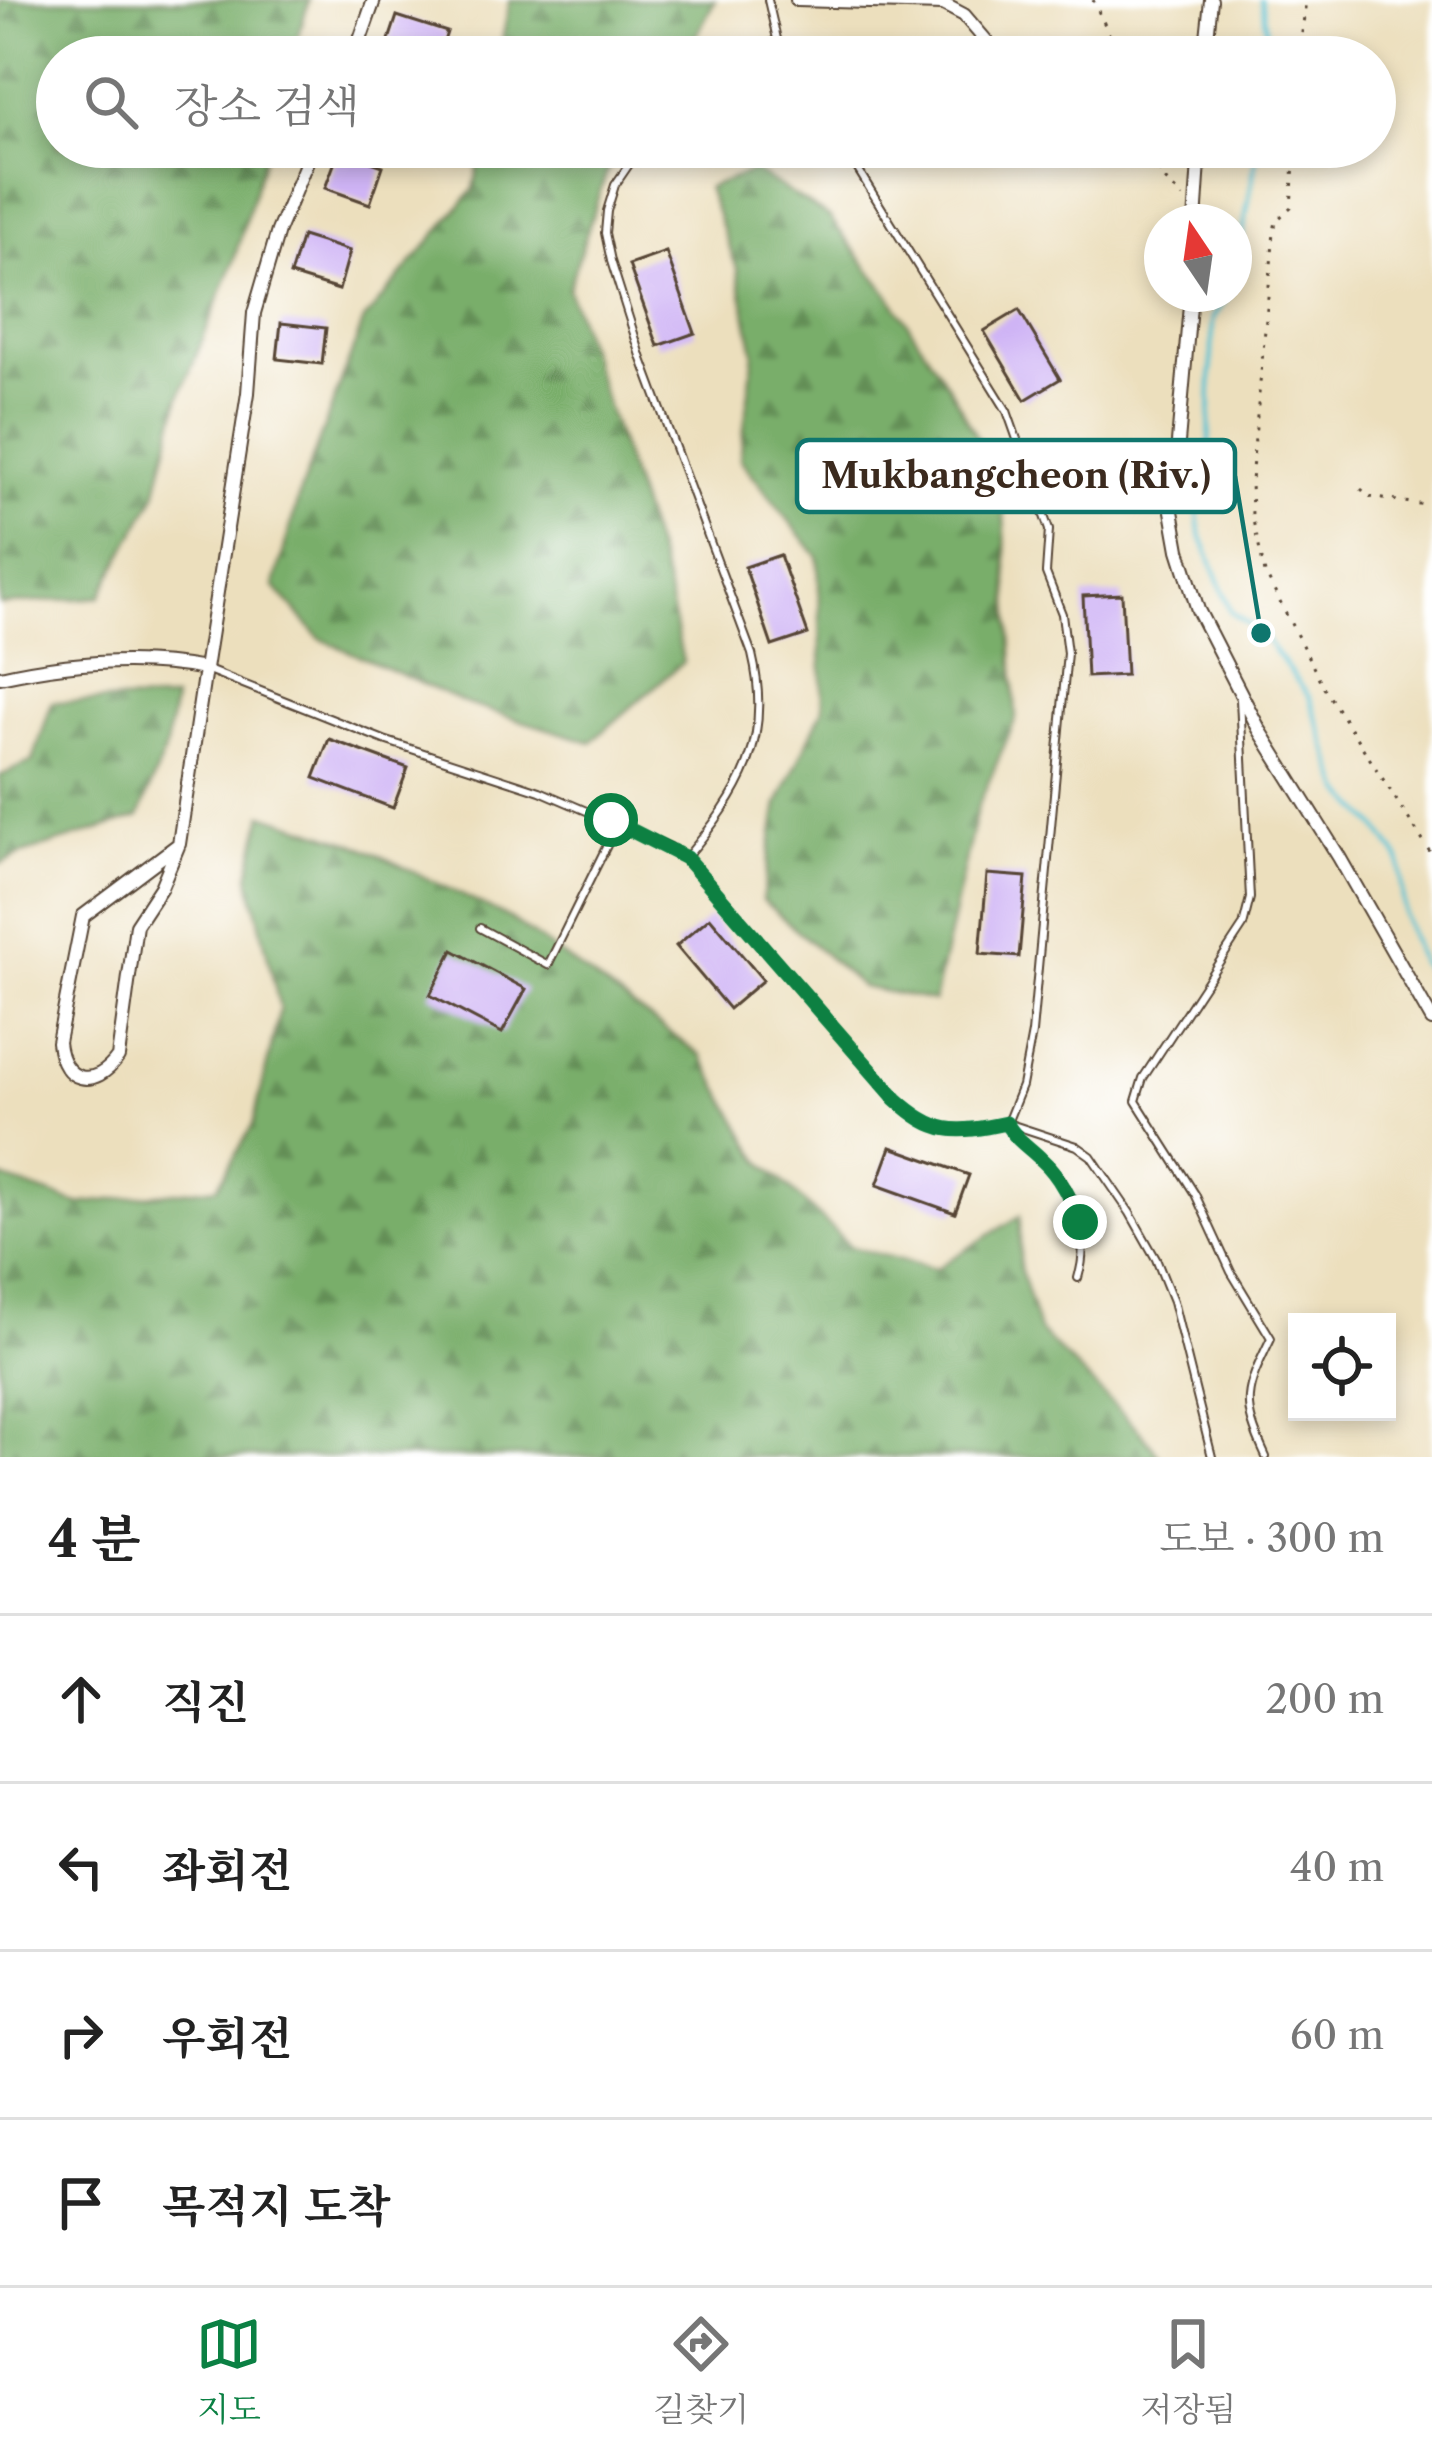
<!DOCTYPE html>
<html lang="ko">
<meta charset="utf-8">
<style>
body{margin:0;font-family:"Libre Caslon Text","Noto Serif KR",serif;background:#f2f2f2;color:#222}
.controls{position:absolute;right:36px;bottom:36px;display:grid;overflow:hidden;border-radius:0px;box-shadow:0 6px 18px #0003}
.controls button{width:108px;height:108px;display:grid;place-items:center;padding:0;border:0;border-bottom:3px solid #e0e0e0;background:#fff;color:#222;font:60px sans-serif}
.compass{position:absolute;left:1144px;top:204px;width:108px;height:108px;border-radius:50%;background:#fff;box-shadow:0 6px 18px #0003;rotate:347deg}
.stop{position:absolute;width:36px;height:36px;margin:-27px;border:9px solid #0b8043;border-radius:50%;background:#fff}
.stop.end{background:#0b8043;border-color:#fff;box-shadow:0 3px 12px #0008}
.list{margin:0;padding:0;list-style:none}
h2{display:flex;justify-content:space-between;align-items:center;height:156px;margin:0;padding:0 48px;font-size:51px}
h2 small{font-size:39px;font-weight:400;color:#767676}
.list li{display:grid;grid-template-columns:78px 1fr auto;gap:36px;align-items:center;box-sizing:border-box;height:168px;padding:0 48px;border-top:3px solid #e0e0e0}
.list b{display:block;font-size:45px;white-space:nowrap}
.list em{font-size:39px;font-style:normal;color:#767676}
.icon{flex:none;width:66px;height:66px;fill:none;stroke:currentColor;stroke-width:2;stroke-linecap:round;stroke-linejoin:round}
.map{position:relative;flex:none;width:1432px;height:1457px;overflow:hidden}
.search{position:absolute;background:#fff;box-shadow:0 6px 18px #0003;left:36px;right:36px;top:36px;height:132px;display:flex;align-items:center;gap:30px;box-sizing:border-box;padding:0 42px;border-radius:66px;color:#767676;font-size:45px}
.sheet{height:828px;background:#fff}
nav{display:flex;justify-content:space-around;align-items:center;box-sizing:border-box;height:168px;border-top:3px solid #e0e0e0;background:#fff;font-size:33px;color:#767676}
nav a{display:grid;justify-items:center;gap:6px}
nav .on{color:#0b8043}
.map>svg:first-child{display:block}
.forest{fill:url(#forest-firs);stroke:#5a6c44;stroke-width:3}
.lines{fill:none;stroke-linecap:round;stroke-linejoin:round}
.stream{stroke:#57c2d3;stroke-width:4.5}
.building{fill:#cfb4f5}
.service-casing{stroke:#564536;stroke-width:10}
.minor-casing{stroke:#564536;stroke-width:16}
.path{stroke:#564536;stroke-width:3;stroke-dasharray:3 9;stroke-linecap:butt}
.service{stroke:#fff;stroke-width:6}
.minor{stroke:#fff;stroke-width:12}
.route{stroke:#0b8043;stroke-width:15}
.leader{fill:none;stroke:#0f766e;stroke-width:4.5}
.callout-dot{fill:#0f766e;stroke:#fff;stroke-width:4.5}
.callout{fill:#fff;stroke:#0f766e;stroke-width:4.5}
.callout-label{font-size:36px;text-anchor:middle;font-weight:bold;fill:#3b2a1e}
</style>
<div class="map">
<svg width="1432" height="1457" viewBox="0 0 1432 1457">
<defs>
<pattern id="forest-firs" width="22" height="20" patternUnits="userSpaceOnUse" patternTransform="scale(3)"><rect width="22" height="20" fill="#79ae6b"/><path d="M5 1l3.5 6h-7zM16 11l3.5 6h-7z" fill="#648e57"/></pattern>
</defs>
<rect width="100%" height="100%" fill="#fff"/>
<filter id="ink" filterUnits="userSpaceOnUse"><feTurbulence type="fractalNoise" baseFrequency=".00833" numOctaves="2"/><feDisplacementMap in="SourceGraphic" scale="24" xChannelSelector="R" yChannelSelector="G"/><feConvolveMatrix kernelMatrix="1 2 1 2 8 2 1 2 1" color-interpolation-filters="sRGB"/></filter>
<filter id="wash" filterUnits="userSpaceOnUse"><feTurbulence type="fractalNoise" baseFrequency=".004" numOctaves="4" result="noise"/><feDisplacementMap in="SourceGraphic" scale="48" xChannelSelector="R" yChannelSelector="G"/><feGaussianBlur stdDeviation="2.7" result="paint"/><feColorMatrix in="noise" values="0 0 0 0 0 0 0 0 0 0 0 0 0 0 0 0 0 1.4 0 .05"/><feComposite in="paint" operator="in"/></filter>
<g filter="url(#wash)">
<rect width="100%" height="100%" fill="#ecdfbd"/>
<!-- forest -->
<path class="forest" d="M0,0H309L292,57H57V147H267L233,263L180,396L156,494L100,597L0,605Z
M510,0H715L685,57H499Z
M482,147H626L607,171L568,289L665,579L683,662L591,742L467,704L319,638L274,586L300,492L364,320L474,189Z
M754,171L829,217L890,296L951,390L1002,484L1016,718L977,809L934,1001L862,987L762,900L778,804L823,709L818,557L740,459L754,352L737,268L707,188Z
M174,700L166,746L139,817L22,854L0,864V776L33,761L52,702Z
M263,814L358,845L509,918L702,1056L759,1159L851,1247L935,1269L1020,1216V1268L1039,1331L1142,1433L1160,1457H0V1177L78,1204L217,1187L253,1125L280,1009L249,876Z"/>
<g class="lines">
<!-- stream -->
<path class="stream" d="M1261,0L1272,57
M1234,284L1258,147
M1229,294L1213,318L1209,447L1194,476L1200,532L1231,612L1261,633L1310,698L1342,791L1379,829L1400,860L1404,916L1420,962L1432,975"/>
</g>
<g id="blocks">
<!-- building -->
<path class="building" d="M397,16L447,32L439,57H401L385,52Z
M339,151L383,166L370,204L325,188Z
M302,236L350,251L339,290L290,275Z
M666,252L695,333L658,346L629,265Z
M1019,310L1060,379L1025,400L984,331Z
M281,323L326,328L322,364L277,359Z
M780,555L808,634L772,646L745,567Z
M1122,594L1126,675L1087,677L1083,596Z
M329,739L408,768L393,808L314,778Z
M987,874L1026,877L1019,957L980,954Z
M710,917L763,980L729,1009L676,946Z
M453,950L526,989L502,1033L430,995Z
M891,1147L969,1175L955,1213L877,1185Z"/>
</g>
</g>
<g filter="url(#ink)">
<use href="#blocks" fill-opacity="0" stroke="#564536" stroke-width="3"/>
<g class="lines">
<defs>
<path id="service" d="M768,0L777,39
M749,57L777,39L789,57
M641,147L615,185L607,211L605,233L611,261L642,359L752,654C773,741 741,792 686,858
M208,670L384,740L540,791L670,847L698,870L896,1099C935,1135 955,1135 1007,1123L1022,1086L1032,1033L1067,653L1062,614L1046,573L1049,530L1007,411L844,147
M1240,699L1250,898L1243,926L1143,1078L1136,1101L1195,1194L1231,1272L1271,1338C1245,1392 1240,1401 1266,1457
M480,928L548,965L618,823
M1007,1123L1077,1146L1091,1156L1130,1213L1156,1259L1173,1301L1212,1457
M1008,1126C1018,1143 1029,1148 1043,1160C1075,1190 1091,1238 1078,1278"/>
<path id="minor" d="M797,0L943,4L964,15L993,49
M354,57L374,0
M1205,57L1211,0
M1195,222L1200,147
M1191,294L1172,511L1179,550L1198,610L1259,729L1339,857L1432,1020
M0,677C68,662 137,656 205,669L248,393L254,313L278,231L313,147
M179,844L83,916L58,1042C62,1083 95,1090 118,1057L136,925L161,887L179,844L205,669"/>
</defs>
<!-- service casing -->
<use href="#service" class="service-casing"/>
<!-- minor casing -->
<use href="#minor" class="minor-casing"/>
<!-- path -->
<path class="path" d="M1093,0L1120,57
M1299,57L1306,0
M1152,147L1163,178L1183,198
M1295,147L1291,207L1276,221L1274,232L1251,481L1252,516L1265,573L1324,688L1432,855
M1361,489L1370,497L1432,506"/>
<!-- service -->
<use href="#service" class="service"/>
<!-- minor -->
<use href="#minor" class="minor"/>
</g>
</g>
<g class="lines" filter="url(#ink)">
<!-- route -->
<path class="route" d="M611,820L686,858L896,1099C935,1135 955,1134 1006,1123C1017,1141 1028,1146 1042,1160C1060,1176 1071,1200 1080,1222"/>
</g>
<!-- callouts -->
<path class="leader" d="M1261 633L1235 476"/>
<circle class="callout-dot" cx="1261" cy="633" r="12"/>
<rect class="callout" x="797" y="440" width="438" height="72" rx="12"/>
<g class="callout-label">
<text x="1016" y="488">Mukbangcheon (Riv.)</text>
</g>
</svg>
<div class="controls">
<button><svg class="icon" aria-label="locate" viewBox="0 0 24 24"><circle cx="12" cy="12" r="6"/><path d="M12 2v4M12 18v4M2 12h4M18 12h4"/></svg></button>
</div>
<svg class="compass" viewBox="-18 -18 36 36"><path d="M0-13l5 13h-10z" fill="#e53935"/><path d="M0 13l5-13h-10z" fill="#767676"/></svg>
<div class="stop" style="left:611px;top:820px"></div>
<div class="stop end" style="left:1080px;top:1222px"></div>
<div class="search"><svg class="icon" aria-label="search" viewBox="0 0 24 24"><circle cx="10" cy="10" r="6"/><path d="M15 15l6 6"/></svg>장소 검색</div>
</div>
<section class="sheet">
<h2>4 분<small>도보 · 300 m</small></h2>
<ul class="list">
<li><svg class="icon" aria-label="ahead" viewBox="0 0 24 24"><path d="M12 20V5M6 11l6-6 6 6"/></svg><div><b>직진</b></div><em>200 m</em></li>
<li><svg class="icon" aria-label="left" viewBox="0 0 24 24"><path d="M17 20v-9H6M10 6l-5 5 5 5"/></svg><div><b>좌회전</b></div><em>40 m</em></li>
<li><svg class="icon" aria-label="right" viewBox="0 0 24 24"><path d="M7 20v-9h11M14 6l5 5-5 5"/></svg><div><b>우회전</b></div><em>60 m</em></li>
<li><svg class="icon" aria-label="arrive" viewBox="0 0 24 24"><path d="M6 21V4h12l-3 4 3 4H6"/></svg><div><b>목적지 도착</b></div></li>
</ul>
</section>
<nav>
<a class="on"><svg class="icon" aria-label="map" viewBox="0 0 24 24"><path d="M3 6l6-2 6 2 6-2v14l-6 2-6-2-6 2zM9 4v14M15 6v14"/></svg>지도</a>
<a><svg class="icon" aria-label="directions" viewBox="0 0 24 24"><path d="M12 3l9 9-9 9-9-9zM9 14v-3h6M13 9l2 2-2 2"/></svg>길찾기</a>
<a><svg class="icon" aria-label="saved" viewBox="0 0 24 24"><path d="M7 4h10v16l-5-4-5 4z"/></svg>저장됨</a>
</nav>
